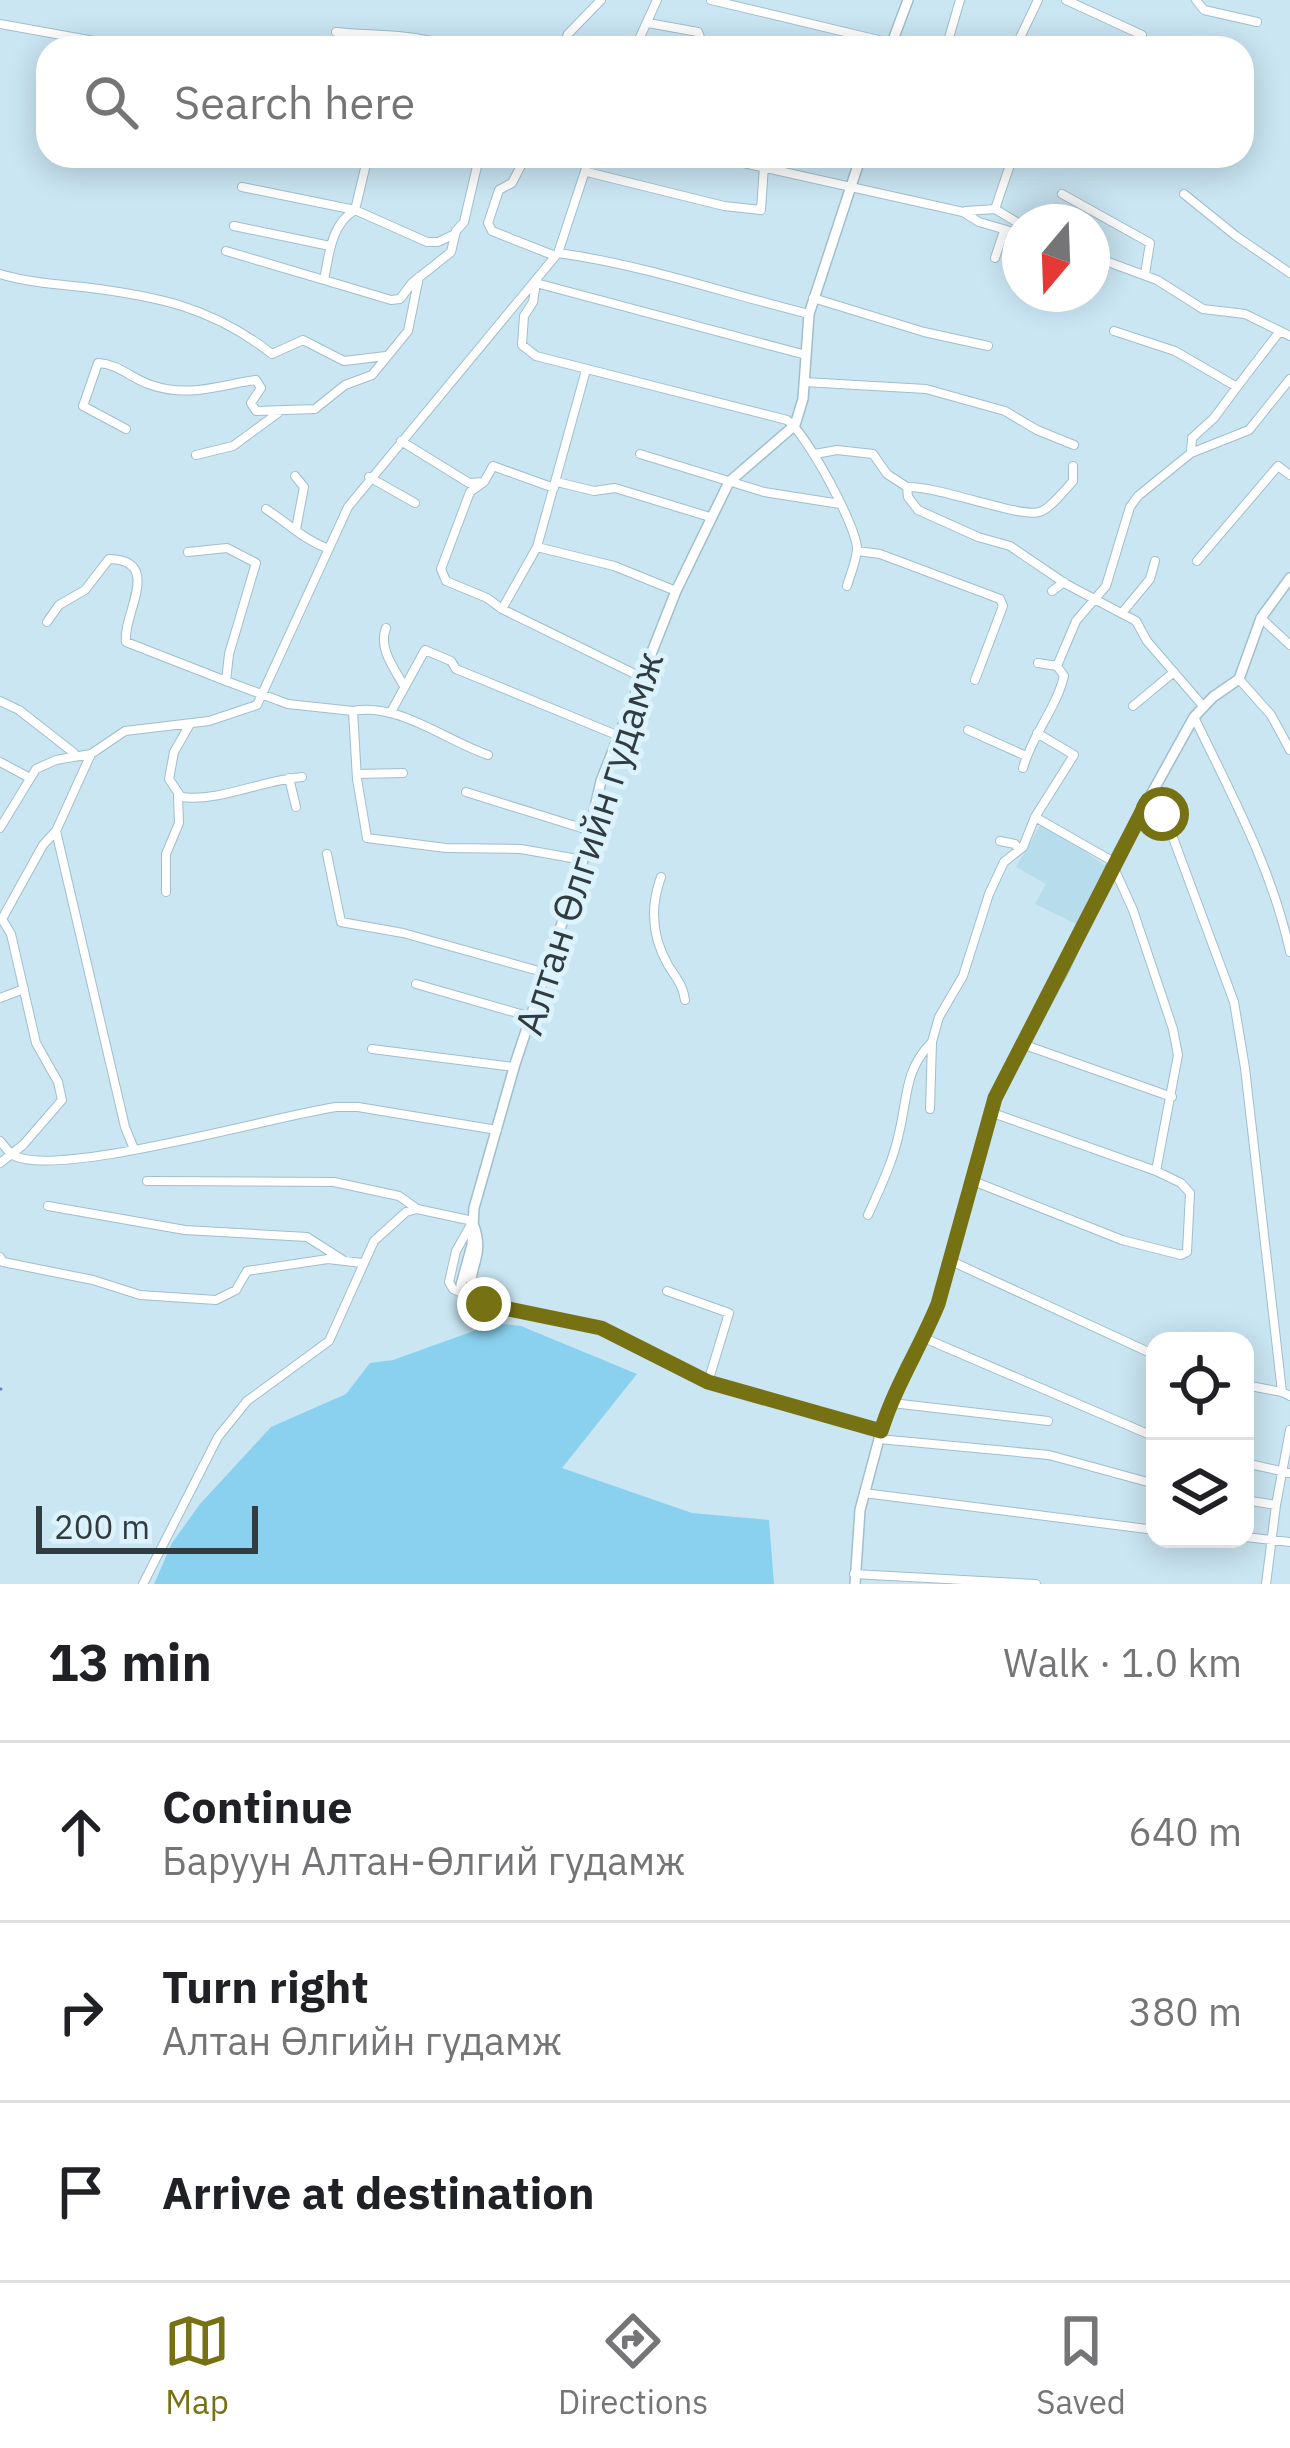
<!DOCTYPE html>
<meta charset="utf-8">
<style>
body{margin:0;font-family:"IBM Plex Sans",sans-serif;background:#f6f6f6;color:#202124}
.controls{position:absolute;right:36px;bottom:36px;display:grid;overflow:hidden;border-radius:24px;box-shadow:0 6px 30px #0003}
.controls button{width:108px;height:108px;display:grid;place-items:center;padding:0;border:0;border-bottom:3px solid #e0e0e0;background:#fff;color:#202124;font:60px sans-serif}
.compass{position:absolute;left:1002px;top:204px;width:108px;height:108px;border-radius:50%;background:#fff;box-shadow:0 6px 30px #0003;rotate:199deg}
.scale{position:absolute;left:36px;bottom:30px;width:222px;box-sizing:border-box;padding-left:12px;border:6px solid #313c41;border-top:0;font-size:33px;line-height:42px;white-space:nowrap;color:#313c41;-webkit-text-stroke:9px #dcf2fd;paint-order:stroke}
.stop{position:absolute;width:36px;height:36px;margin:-27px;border:9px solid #767112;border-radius:50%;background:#fff}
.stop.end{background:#767112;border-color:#fff;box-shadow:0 3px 12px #0008}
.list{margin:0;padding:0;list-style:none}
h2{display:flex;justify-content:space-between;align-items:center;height:156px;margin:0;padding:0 48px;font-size:51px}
h2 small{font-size:39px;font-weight:400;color:#757577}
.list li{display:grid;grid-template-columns:78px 1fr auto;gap:36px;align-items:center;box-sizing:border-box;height:180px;padding:0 48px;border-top:3px solid #e0e0e0}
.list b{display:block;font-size:45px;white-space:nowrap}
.list p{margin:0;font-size:39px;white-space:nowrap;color:#757577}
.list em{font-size:39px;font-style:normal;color:#757577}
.icon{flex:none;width:66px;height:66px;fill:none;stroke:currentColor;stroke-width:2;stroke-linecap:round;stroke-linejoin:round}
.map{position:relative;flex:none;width:1290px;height:1584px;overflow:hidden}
.search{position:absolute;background:#fff;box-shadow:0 6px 30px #0003;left:36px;right:36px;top:36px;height:132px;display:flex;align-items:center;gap:30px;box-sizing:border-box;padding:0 42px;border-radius:36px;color:#757577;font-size:45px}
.sheet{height:696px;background:#fff}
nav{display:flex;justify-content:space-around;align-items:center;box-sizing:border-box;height:168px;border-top:3px solid #e0e0e0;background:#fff;font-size:33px;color:#757577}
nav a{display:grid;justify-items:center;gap:6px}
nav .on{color:#767112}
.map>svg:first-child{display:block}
.built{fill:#b7dcec}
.green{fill:#8ad1ef}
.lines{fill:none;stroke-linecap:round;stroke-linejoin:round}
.stream{stroke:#707dc5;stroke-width:3}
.minor-casing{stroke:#a2beca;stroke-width:10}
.major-casing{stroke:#a2beca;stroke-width:12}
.minor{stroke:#fff;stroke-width:8}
.major{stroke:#fff;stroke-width:9}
.route{stroke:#767112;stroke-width:15}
.labels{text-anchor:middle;stroke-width:10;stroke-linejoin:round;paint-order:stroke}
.street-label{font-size:39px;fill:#313c41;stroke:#dcf2fd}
</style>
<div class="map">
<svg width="1290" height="1584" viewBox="0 0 1290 1584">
<rect width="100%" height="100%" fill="#cae6f3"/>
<!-- built -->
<path class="built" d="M1041,824H1047L1105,866L1076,924L1035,904L1046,884L1016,867Z"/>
<!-- green -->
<path class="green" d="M496,1323L521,1326L637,1374L562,1468L692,1513L769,1520L774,1584H154L172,1543L200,1504L271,1427L346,1394L370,1363L393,1360Z"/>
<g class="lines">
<!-- stream -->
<path class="stream" d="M0,1389H1"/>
<defs>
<path id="minor" d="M711,0L891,43
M1066,0L1142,35
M1196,0L1204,10L1257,22
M648,23L698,32L704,48
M0,24L133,48
M336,32C372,36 421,33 452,48
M562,48L568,34L601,0
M635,48L657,0
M946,48L960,0
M1015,48L1038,0
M444,156L478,162L489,156
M526,156L512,183L499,190L488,223L492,231L555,256
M712,156L963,212L979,222L1020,234
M587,172L724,206L761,210L764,166
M242,187L355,210L368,156
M1062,194L1150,243L1145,274
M1184,194L1236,236L1290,273
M995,209L1013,156
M966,211L995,209L1020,224
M234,226L330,246
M226,251L324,280C329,255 331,224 355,210L427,242H438L455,234
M558,253C645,265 724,293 809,314
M1092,256L1157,280L1203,309L1245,314L1290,336
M995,258L1004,231
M0,274C26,282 55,284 83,287C157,296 212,307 272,354L303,340L344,361L386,356
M324,280L391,300L400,299L412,283L451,252L456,231L464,222L478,162
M813,298L924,332L988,346
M1114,331L1175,351L1237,387L1280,331
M806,355L536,283L533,302L524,316L522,345L536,356L787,420C806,433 856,525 857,548C857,560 850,575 847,586
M804,382L926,389L1005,411L1037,430L1074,445
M126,429L83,406L98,363C119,364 132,379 151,385C189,398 219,385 256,380L261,388L251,403L256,411L315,409L345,385L372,375L408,331L419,277
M401,441L469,483L484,482L493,466L554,488
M1191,452L1192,438L1214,418L1237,387
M640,454L764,492L840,504
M815,454L837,450L873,454L887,474L907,487L908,497L918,510L978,537L1010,546L1066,584L1136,621L1147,641L1203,706
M196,455L233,446L278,413
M295,476L304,487L296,529
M369,477L415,503
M484,482L470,492L441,569L446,581L487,598L502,609L641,677
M557,482L594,491L615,488L710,517
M907,487C939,486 1020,518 1039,512C1049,510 1065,490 1073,481V466
M266,509C289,524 304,540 329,549
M537,547L614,566L676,591
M857,551L880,554L1000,599L1003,606L975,680
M188,552L227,548L256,563L229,654L226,681L288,704L353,711
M1197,561L1278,466L1290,475
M1052,591L1064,582
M502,609L537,547L586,370
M1122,613L1150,579L1155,561
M1261,618L1290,645
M47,622L59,605L85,590L109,559C164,560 122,615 126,642L226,681
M386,628C378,648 394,668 404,686
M1038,663L1057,666
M1239,679L1271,715L1290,750
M0,701L19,710L74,753
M1133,706L1174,672
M391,712L425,650L451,661L456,669L619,736
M1194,717C1231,794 1272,868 1290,952
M190,724L174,752L169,779L181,797C220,802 262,780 302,777
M968,730L1026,756
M1037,733L1074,755L1035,817L1114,862
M91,754L56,831L125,1127L134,1149
M488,755C445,740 397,702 353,711L357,779L367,838L446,848L521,849L583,860
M0,762L30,778
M1023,768C1032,735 1056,709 1064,676L1057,666L1076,621L1106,586L1130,507L1138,496L1191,453L1249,430L1290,379
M357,774L403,773
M289,778L296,807
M466,792L588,830
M1148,800L1162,814L1172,835L1234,1002L1245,1068L1282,1392L1290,1396
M0,828L36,769L56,760L91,754L125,731L209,721L257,705L348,507L558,253L590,156
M1000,841L1015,844L1019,850
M327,854L341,922L403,933L546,973
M661,877C650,907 652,937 668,965C676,978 683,985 685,1000
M166,892V854L179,823L178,796
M416,984L531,1017
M0,998L24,989
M1022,1044L1172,1097
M372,1049L514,1067
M930,1109L932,1042L939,1017L963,976L989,894L1004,862L1023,847L1035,817
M990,1112L1156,1171
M0,1141C4,1145 7,1151 13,1155C54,1180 278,1115 336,1107H358L497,1130
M0,1163L23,1145L62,1100L58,1082L36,1043L11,934L2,919L43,845L55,832
M147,1181L334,1182L399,1196L416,1208
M973,1181L1122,1240L1181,1255L1187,1252L1190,1193L1181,1183L1156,1171L1178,1055L1173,1029L1133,910L1113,866
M48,1206L185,1230L307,1237L343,1260
M868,1215C880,1188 893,1162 899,1133C908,1097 904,1071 931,1043
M0,1257L3,1262L93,1280L140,1295L216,1300L236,1290L247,1271L328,1259L362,1263
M951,1261L1155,1355
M667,1291L729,1313L708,1382
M924,1338L1155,1437
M1245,1385L1282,1392
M892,1403L1048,1421
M879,1439L1049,1455L1155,1484
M1245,1463L1290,1473
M864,1493L1155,1530
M1245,1500L1276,1505L1290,1430
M1245,1537L1290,1542
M854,1574L1036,1584
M143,1584L218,1437L247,1401L329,1341L374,1241L406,1212L417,1209L473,1221L456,1251L449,1282L453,1289L475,1299
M1266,1584L1276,1505"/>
<path id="major" d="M890,48L908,0
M861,156L809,314L803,399L795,425L729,482L676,591L601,781L583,860L515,1064L474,1208L472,1245L461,1285L484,1303L601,1328L708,1382L881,1431
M474,1296C464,1268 486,1260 474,1226
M855,1584L860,1510L879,1439L906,1367L924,1338L938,1304L995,1098L1064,969L1112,865L1194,717L1213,697L1239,679L1261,618L1290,578"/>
</defs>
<!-- minor casing -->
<use href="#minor" class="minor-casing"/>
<!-- major casing -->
<use href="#major" class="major-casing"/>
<!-- minor -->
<use href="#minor" class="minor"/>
<!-- major -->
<use href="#major" class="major"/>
</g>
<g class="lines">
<!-- route -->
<path class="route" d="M484,1304L601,1328L708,1382L881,1431C895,1386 920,1348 938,1304L995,1098L1148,800L1162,814"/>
</g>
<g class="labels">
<!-- street labels -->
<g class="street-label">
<text transform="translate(589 843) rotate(-72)" y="14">Алтан Өлгийн гудамж</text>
</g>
</g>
</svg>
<div class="controls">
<button><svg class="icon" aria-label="locate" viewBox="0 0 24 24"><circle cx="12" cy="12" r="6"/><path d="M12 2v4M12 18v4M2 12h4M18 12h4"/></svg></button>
<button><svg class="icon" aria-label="layers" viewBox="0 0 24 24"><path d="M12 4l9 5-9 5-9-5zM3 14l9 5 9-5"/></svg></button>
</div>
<svg class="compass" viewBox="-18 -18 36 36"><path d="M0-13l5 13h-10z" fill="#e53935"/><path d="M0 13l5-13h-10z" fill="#757577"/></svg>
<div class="scale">200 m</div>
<div class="stop" style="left:1162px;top:814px"></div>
<div class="stop end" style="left:484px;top:1304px"></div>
<div class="search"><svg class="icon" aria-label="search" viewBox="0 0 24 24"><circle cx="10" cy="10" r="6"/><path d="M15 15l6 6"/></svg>Search here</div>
</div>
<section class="sheet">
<h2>13 min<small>Walk · 1.0 km</small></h2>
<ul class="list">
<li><svg class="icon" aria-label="ahead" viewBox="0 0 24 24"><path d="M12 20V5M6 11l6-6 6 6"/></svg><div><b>Continue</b><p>Баруун Алтан-Өлгий гудамж</p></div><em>640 m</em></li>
<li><svg class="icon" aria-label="right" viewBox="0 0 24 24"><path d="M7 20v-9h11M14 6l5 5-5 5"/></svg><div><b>Turn right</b><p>Алтан Өлгийн гудамж</p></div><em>380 m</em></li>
<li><svg class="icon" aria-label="arrive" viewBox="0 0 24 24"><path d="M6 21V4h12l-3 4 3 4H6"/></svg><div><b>Arrive at destination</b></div></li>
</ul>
</section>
<nav>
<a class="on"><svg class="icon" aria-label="map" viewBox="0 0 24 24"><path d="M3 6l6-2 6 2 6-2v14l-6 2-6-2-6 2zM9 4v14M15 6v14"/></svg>Map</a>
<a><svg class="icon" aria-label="directions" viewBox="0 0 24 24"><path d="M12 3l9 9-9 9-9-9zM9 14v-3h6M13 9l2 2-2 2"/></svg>Directions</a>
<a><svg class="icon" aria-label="saved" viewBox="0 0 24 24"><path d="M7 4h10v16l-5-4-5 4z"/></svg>Saved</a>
</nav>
